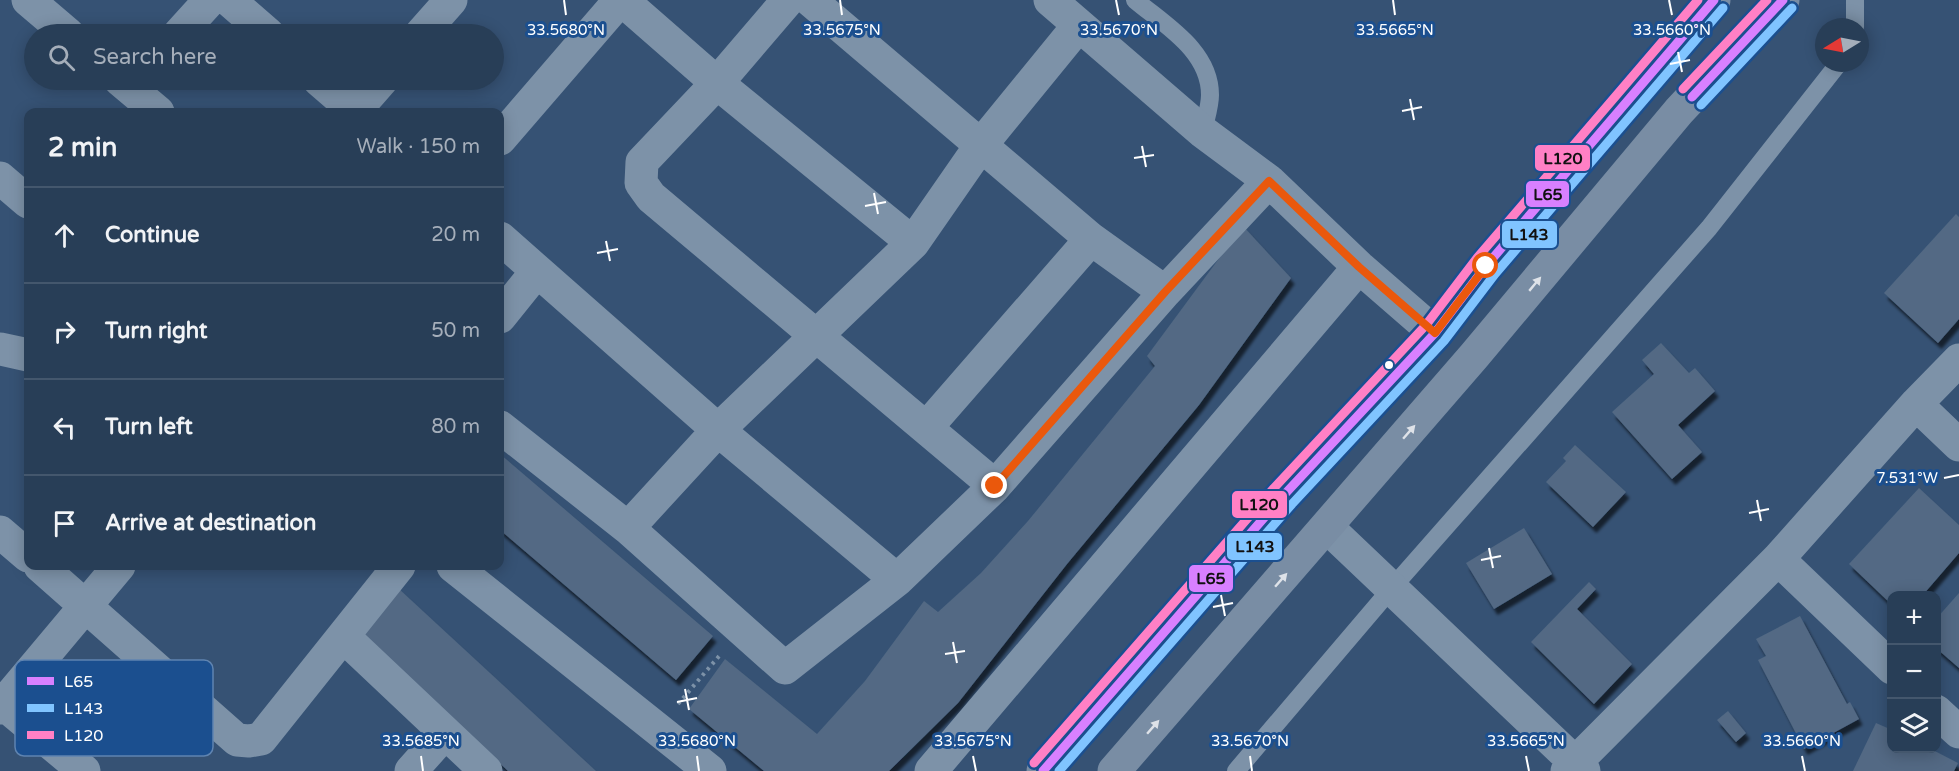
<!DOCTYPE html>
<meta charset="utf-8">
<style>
body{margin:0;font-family:"Varela Round",sans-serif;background:#344961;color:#f1f3f6}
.controls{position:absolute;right:18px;bottom:18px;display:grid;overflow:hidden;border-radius:12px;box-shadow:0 3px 15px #0003}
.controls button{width:54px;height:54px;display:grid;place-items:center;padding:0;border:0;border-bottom:2px solid #44576d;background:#283e57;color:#f1f3f6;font:30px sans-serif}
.compass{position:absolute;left:1815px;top:18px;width:54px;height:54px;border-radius:50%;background:#283e57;box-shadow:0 3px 15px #0003;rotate:260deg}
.stop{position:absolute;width:18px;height:18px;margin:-14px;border:4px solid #ea580c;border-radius:50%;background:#fff}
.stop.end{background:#ea580c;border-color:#fff;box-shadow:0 2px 6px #0008}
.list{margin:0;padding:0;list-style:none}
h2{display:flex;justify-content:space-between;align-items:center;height:78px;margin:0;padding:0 24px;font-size:26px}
h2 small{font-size:20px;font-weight:400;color:#a5aeba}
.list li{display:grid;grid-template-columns:39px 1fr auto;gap:18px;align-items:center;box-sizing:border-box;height:96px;padding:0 24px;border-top:2px solid #44576d}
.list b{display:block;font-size:22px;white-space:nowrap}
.list em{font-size:20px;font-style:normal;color:#a5aeba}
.icon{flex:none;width:33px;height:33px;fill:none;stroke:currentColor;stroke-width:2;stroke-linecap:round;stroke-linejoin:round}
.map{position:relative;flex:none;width:1959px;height:771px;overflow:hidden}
.search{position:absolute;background:#283e57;box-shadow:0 3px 15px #0003;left:24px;top:24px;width:480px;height:66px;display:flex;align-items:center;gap:15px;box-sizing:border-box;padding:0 21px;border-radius:33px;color:#a5aeba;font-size:22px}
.panel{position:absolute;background:#283e57;box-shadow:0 3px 15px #0003;left:24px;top:108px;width:480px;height:462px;border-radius:12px}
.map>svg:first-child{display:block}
.building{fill:#526984;filter:url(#shadow)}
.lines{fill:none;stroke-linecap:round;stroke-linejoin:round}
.path{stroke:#7d92a8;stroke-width:4;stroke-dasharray:3 4.5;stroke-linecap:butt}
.service{stroke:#7d92a8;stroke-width:18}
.minor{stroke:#7d92a8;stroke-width:33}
.secondary{stroke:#798da4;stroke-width:33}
.bus-1-casing{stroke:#1b4f8f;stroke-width:14}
.bus-2-casing{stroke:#1b4f8f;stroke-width:14}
.bus-3-casing{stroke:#1b4f8f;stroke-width:14}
.bus-1{stroke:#d880ff;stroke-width:9}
.bus-2{stroke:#80c4ff;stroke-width:9}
.bus-3{stroke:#ff80c5;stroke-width:9}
.oneway{fill:#dee2e8}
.route{stroke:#ea580c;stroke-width:8}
.ticks{fill:none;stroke:#fff;stroke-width:2}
.bus-dot{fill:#fff;stroke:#1b4f8f;stroke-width:2}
.key{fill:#1b4f8f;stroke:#5f84b1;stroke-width:1.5}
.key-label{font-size:16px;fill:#fff}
.ticks-label{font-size:15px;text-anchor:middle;fill:#fff;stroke:#1b4f8f;stroke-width:6;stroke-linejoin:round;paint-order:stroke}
.line-badge{stroke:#1b4f8f;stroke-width:2}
.pale-badge-label{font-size:16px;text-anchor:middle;font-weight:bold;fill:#111}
</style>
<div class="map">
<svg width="1959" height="771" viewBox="0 0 1959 771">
<defs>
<filter id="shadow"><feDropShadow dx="3.5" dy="6" stdDeviation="1.5" flood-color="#0009"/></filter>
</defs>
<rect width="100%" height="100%" fill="#365274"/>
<!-- building -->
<path class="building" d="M1956,214L1959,217V319L1938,343L1884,293Z
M1243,226L1291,278L1199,405L1067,564L958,703L889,771H764L689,709L725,659L817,734L865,681L924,601L938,612L981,573L1028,521L1155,366L1147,356Z
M1661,343L1689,373L1695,368L1715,391L1678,425L1702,452L1672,479L1612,412L1654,374L1642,360Z
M1575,445L1626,492L1593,527L1546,482L1566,461L1563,458Z
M500,454L713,636L676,680L500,530Z
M1919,488L1959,525V553L1922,596H1892V605L1849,564Z
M1524,528L1552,574L1494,609L1466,563Z
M1589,582L1596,589L1577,609L1632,664L1594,704L1531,642Z
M398,588L596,771H508L363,634Z
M1959,593V668L1936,648V619Z
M1800,616L1847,704L1850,702L1859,719L1804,749L1758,660L1766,656L1756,639Z
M1728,711L1746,733L1736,742L1717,720Z
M1876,723L1892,730V748H1929L1958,763L1954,771H1853Z"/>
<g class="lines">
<!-- path -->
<path class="path" d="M678,704L720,655"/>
<!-- service -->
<path class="service" d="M1135,0C1166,26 1210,51 1210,95C1210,107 1205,121 1203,132
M1855,27V0
M1236,771L1391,589L1709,228L1839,63"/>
<!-- minor -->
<path class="minor" d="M28,0L68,34
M229,0L268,34
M622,0L717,83L913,243
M788,0L717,83L642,162L641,183L651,197L995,486
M810,0L1091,239L1165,292
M1050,0L1203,132L1269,181L1359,267L1435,333
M179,34L210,0
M421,34L451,0
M120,80L158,112
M319,80L356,112
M354,112L382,80
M500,139L620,0
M0,178L28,202
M500,238L718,430L897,580
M500,317L537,271
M0,349L28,355
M1916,404L1959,445
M500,427L628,528L785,668L897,580L995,486L1165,292L1269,181
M927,427L1091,239
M1327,527L1584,771
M628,528L718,430L913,243L981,145L1079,25
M0,532L28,556
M1778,559L1892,668
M40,566L237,740L249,741L261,739L399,566
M453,566L710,771
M343,636L486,771
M0,701L84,771
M0,708L119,566
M1936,711L1959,732
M411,771L444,734
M931,771L1359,267
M1567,771L1778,559L1916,404L1959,360"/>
<!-- secondary -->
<path class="secondary" d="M1043,771L1283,496L1435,333L1486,266L1714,0
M1114,771L1474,356L1679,111L1783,0"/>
<defs>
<path id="bus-1" d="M1692,97L1783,0
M1043,771L1283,496L1435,333L1486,266L1714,0"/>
<path id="bus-2" d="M1701,105L1792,8
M1059,771L1292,504L1444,341L1495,274L1723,8"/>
<path id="bus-3" d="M1683,89L1767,0
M1034,763L1274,488L1426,325L1477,258L1698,0"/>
</defs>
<!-- bus-1 casing -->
<use href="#bus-1" class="bus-1-casing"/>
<!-- bus-2 casing -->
<use href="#bus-2" class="bus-2-casing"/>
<!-- bus-3 casing -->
<use href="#bus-3" class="bus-3-casing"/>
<!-- bus-1 -->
<use href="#bus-1" class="bus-1"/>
<!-- bus-2 -->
<use href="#bus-2" class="bus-2"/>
<!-- bus-3 -->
<use href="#bus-3" class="bus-3"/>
</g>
<!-- one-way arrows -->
<defs><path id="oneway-solid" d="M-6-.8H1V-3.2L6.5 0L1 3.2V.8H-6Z" transform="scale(1.5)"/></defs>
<g class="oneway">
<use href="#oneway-solid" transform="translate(1535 284) rotate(-50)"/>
<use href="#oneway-solid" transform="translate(1409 432) rotate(-49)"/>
<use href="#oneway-solid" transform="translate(1281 580) rotate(-49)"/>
<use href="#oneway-solid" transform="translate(1153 727) rotate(-49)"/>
</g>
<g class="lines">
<!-- route -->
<path class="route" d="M995,486L1165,292L1269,181L1359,267L1435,333L1486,266"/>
</g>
<!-- ticks -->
<path class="ticks" d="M564,0L566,15M840,0L842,15M1116,0L1119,15M1393,0L1395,15M1669,0L1672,15M1678,52L1682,72M1670,64L1690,60M1410,99L1414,120M1402,111L1422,107M1142,146L1146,167M1134,158L1154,155M874,193L878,214M865,206L886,202M606,241L610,261M597,253L618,249M1944,478L1959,475M1757,500L1761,521M1749,513L1769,509M1489,548L1493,568M1481,560L1501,556M1221,595L1225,616M1213,607L1233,603M953,642L957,663M945,654L965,651M685,689L689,710M677,702L697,698M421,756L423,771M697,756L699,771M973,756L976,771M1250,756L1252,771M1526,756L1529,771M1802,756L1805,771"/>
<!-- markers -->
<circle class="bus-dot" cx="1389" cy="365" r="5"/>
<!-- legend -->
<rect x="15" y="660" width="198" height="96" rx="9" class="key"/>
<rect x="27" y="677" width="27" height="8" fill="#d880ff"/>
<rect x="27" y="704" width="27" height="8" fill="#80c4ff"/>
<rect x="27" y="731" width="27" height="8" fill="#ff80c5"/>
<g class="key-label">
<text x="64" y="687">L65</text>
<text x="64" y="714">L143</text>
<text x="64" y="741">L120</text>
</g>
<g class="ticks-label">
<text x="1672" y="35">33.5660°N</text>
<text x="566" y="35">33.5680°N</text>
<text x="842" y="35">33.5675°N</text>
<text x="1119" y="35">33.5670°N</text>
<text x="1395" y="35">33.5665°N</text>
<text x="1907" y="483">7.531°W</text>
<text x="421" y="746">33.5685°N</text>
<text x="697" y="746">33.5680°N</text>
<text x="973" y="746">33.5675°N</text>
<text x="1250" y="746">33.5670°N</text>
<text x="1526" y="746">33.5665°N</text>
<text x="1802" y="746">33.5660°N</text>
</g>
<g class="line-badge">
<rect x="1534" y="144" width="57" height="28" rx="6" fill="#ff80c5"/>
<rect x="1525" y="180" width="45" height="28" rx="6" fill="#d880ff"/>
<rect x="1501" y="220" width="57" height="29" rx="6" fill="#80c4ff"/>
<rect x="1231" y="490" width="57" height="29" rx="6" fill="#ff80c5"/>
<rect x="1226" y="532" width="57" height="29" rx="6" fill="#80c4ff"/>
<rect x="1188" y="564" width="46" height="29" rx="6" fill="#d880ff"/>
</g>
<g class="pale-badge-label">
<text x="1563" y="164">L120</text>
<text x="1548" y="200">L65</text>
<text x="1529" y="240">L143</text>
<text x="1259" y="510">L120</text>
<text x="1255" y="552">L143</text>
<text x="1211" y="584">L65</text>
</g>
</svg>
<div class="controls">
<button>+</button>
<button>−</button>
<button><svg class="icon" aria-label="layers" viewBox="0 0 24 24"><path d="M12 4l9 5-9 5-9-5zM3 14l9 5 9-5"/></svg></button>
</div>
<svg class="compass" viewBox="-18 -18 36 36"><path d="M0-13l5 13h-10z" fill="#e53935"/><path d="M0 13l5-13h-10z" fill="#a5aeba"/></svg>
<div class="stop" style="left:1486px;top:266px"></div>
<div class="stop end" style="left:995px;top:486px"></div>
<div class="search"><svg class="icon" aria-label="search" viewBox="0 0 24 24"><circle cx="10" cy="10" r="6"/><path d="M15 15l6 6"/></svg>Search here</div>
<section class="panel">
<h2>2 min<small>Walk · 150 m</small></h2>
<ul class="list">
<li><svg class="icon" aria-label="ahead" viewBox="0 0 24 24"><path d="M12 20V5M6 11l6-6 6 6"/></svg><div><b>Continue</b></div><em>20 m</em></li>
<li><svg class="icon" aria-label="right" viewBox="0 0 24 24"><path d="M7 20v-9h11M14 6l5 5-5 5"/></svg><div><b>Turn right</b></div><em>50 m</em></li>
<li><svg class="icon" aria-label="left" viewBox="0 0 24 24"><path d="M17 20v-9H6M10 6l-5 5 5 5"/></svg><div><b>Turn left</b></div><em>80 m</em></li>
<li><svg class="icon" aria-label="arrive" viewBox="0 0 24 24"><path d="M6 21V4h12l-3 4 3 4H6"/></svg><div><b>Arrive at destination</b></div></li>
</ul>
</section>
</div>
